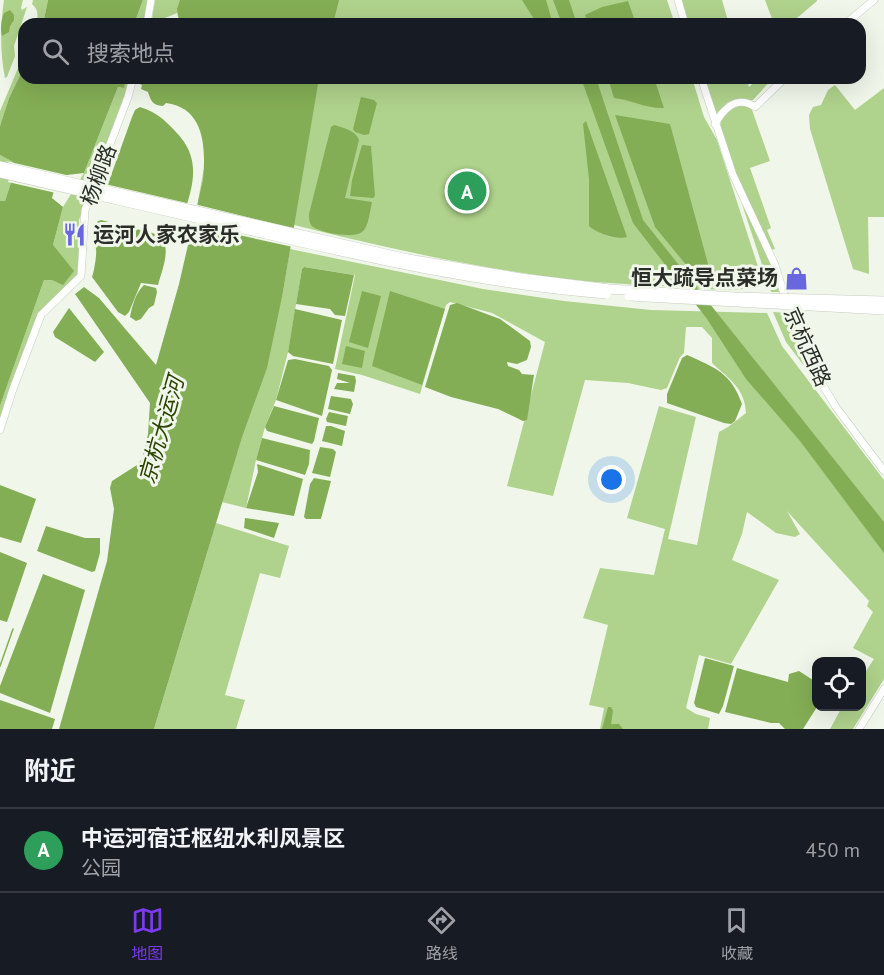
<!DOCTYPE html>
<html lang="zh">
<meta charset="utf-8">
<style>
body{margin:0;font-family:"PT Sans","Noto Sans SC",sans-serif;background:#242831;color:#f1f3f6}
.controls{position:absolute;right:18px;bottom:18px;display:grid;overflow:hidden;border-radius:12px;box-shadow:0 6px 24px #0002}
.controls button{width:54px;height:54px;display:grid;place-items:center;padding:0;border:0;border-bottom:2px solid #363941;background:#171b24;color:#f1f3f6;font:30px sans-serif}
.you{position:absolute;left:612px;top:480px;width:21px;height:21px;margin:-15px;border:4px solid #fff;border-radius:50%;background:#1a73e8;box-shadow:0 0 0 9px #1a73e833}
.badge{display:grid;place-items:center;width:39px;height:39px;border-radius:50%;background:#7c3aed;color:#fff;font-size:20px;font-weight:700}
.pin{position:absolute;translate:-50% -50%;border:3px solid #fff;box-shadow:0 2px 6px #0006}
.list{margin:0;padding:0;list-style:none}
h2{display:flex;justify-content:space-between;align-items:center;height:78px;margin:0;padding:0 24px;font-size:26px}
h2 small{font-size:20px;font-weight:400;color:#9ea1a6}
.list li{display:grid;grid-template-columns:39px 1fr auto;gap:18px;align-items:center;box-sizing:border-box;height:84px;padding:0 24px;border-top:2px solid #363941}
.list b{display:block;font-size:22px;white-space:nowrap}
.list p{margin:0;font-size:20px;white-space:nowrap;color:#9ea1a6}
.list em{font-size:20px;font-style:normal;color:#9ea1a6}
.icon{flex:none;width:33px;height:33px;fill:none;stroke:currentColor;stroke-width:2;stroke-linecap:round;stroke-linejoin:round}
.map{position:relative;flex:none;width:884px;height:729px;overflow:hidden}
.search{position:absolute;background:#171b24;box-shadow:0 6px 24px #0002;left:18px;right:18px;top:18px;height:66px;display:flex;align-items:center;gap:15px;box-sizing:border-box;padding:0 21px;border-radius:18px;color:#9ea1a6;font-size:22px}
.sheet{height:162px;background:#171b24}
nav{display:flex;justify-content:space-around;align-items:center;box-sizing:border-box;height:84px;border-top:2px solid #363941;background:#171b24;font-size:16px;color:#9ea1a6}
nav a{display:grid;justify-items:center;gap:3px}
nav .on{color:#7c3aed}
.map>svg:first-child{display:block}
.green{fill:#afd28c}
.water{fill:#84ae55}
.pier{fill:#f0f7ea}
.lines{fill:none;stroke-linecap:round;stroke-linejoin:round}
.stream{stroke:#84ae55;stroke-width:1.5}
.tertiary-casing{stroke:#c6ccc0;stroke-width:8}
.tertiary{stroke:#fff;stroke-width:7}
.primary-bridge-casing{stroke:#c6ccc0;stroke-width:10;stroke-linecap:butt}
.primary-bridge{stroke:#fff;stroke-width:9}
.labels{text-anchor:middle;stroke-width:6;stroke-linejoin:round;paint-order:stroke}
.street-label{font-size:21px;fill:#2b2d28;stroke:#f0f7ea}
.poi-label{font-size:21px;font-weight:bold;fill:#2b2d28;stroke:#f0f7ea;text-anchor:start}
.water-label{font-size:22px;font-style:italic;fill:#2a4401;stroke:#f0f7ea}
</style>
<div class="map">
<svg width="884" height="729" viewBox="0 0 884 729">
<rect width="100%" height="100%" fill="#f0f7ea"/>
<!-- green -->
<path class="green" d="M4,0H23L21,8L22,10L27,7L14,46L15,56L7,77L5,78C0,53 0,26 4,0Z
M33,0H48L43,24H36C38,16 39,10 32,4Z
M143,0H149L145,24H134Z
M155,0H667L675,24H180L177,13L165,18L152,19Z
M681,0H722L729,24H689Z
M765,0H817V1L790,24H774Z
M24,54V67L9,98L0,126V111Z
M126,78H131L79,220L80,272L41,311L0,428V406L44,280H52L53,245L63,207L84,173L118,87L123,88Z
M191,78H692L704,117L717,140L763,282L760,286C734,294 689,287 661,286C629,284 597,283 566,279C441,264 319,231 198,201L205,162L202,129Z
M705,78H746L749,87L759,78H773L753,100L728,102L716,114Z
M835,85L855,110L884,88V217H868L869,274L853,269L810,129L809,115L813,107L821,105L828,90Z
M742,105L751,107L770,161L750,168L771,228L767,230L775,249L771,250L737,178L720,126L722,117L732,107Z
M0,155L13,162L15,170L5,201H0Z
M742,204L767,252L780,287L779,292H771Z
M290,249L483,289L564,301L651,310L767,313L782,346L884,480V679L853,729H830L842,707L862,706V677L874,659L853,648L873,612L867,606L869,601L787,511L800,534L795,537L776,533L747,512L742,534L732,560L779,580L731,664L699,655L686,708L696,714L710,718L708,729H600L604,708L589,705L608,625L583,618L600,568L654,575L665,529L627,518L659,406L696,417L668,539L697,545L719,432L728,427L746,413C745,388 729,379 712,363V338L702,327H686L684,353L680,357L667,388L661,390L628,383L585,380L553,496L507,486L545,342L492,313L450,302L446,305L420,394L362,375L335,369L355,275L304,267L302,269L288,352L276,400L265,427L256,460L246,508L222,502L283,292Z
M773,312L787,313L823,391L786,342Z
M216,523L289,546L280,578L260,573L225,695L245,700L236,729H154Z"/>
<!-- water -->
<path class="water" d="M48,0H143L134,24H43Z
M180,0H339L333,24H180L177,9Z
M522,0H546L553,24H537Z
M553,0H569L577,24H562Z
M628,1L636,24H588L585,15L602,7Z
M10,10L14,15V20L10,26L9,32L2,36C0,30 1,20 4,13Z
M24,67V78H126L124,88L118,87L84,173L58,176L52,198L63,207L53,245L74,271L63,285L52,280H44L0,406V201H5L15,170L13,162L0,155V126L9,98Z
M138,78H319L283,292L267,368L242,437L154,729H59L107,561L114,509L110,488L112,481L137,465L142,459L148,434L150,403L75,294L84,287L99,298L156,365L179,284L203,180C206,148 205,108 166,103L163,106C152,105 151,101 148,92L141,89L142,85L137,83Z
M581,78H596L643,220L884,522V553L800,441L746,379L707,319L633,223Z
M608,78H654L664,108C648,109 631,100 614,98Z
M361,97L374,100L377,103L369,134L364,135L355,132L353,129Z
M140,107C156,112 164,119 175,131C202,158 194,185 182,219L104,202L109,181L132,117L135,110Z
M615,115L670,124L711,275L709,280L701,283L655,227Z
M586,121L627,237C617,240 596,233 589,226V179L583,124Z
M334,125C344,128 355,130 359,140L345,198L372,202C370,210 369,224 364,230C357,240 322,233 313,227C309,224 309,218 309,214L331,127Z
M362,145L371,146L375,196L373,198L350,196L352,180Z
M101,220L160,235C172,248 162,270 158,285L141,283L129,312L125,316L118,312L92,277C94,272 97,254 96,249C95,239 87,224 101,220Z
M304,267L354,275L345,316L335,315L330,309L296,304L302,269Z
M144,285L156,288L157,292L154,305L149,308L141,319L136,321L130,317C132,306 136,292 144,285Z
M362,291L381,296L368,348L349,342Z
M390,291L445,309L422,385L372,366Z
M457,303L500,319L530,341L531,347L527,360L517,364L507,362L508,366L519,370L522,374L534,375L527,420L523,421L498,409L451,397L425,387L450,305Z
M69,308L104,352L95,362L55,337L53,332Z
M295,309L342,320L333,364L293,356L288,352Z
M346,346L365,351L362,368L342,364Z
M687,355C716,368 731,373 742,404L735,421L731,424L724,423L667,403V394L682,358Z
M295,359L329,366L332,370L322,416L276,400L288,360Z
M338,373L355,376L356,381L354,392L334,389L337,383H350L337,379Z
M331,396L351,399L353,404L350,414L328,409Z
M274,406L319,418L314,441L312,444L267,431L265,427Z
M329,412L348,416L346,426L327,422L326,419Z
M326,426H331L345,431L342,446L322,441Z
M262,438L310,450L309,464L305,475L256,460Z
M320,447L333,449L336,452L330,477L312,473Z
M257,464L303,479L294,516L246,508L258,472Z
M314,478L331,481L321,519H306L304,517L310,484Z
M0,485L36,499L21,543L0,537Z
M245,518L279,523L274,538L244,528Z
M46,526L85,538H100V553L95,571L92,572L37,551Z
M0,552L27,563L7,622L0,620Z
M43,574L85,590L50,713L0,693V686Z
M705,658L734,666L723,706L719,714L696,707L694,703Z
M737,668L788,682L789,674L799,671L816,682L817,707L803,729H785L779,723H771L725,712Z
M0,700L55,719L52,729H0Z
M608,707H611L613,711L611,724H619L623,729H602Z"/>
<!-- pier -->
<path class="pier" d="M6,161L75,177L61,179L56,193L8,182L12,169L11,164Z
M105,184L191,204L185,220L182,222L102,204Z
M194,204L296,229L293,247L189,224Z"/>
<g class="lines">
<!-- stream -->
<path class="stream" d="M0,666L13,629"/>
<defs>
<path id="tertiary" d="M678,0L685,24
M147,24L151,0
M845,24L874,0
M701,78L733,175L775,265L797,336L807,359L836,407L884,471
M715,124C724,108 737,95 755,107L785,78
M0,430L13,389L41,315L81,276L85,210L128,97L133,78
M859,729L884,689"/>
</defs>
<!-- tertiary casing -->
<use href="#tertiary" class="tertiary-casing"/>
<!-- tertiary -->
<use href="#tertiary" class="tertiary"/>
<defs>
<path id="primary-bridge" d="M0,166L408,259L521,278L609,289L735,297L884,301
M0,173C90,194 180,214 270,235C381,261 492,285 606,294
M629,296L884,310"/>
</defs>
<!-- primary-bridge casing -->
<use href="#primary-bridge" class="primary-bridge-casing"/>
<!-- primary-bridge -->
<use href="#primary-bridge" class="primary-bridge"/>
</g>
<!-- icons -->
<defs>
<symbol id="restaurant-bare" viewBox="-9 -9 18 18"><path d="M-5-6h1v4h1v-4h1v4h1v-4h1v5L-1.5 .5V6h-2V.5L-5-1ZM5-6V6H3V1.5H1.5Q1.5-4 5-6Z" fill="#6967e0" stroke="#f0f7ea" stroke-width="2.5" paint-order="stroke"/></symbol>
<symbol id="shop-bare" viewBox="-9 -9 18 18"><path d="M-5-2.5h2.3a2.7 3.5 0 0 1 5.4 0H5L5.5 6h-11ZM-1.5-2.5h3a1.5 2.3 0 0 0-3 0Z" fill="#6967e0" stroke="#f0f7ea" stroke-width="2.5" paint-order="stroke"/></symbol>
</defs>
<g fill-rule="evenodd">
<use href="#restaurant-bare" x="58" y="218" width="33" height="33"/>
<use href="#shop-bare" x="780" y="262" width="33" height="33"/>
</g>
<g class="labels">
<!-- street labels -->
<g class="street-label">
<text transform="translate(99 175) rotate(-70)" y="7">杨柳路</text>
<text transform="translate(807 347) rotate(66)" y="7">京杭西路</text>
</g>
<!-- poi labels -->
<g class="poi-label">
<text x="93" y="242">运河人家农家乐</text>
<text x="778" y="285" text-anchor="end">恒大疏导点菜场</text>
</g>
<!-- water labels -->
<g class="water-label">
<text transform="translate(161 430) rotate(-74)" y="8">京杭大运河</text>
</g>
</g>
</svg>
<div class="controls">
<button><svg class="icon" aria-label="locate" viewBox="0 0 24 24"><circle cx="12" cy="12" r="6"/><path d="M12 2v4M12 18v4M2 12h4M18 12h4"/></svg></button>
</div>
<div class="you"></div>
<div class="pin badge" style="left:467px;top:191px;background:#2e9e5b">A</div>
<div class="search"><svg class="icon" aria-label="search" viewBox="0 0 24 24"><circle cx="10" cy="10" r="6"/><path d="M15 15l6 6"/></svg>搜索地点</div>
</div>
<section class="sheet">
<h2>附近<small></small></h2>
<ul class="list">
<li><span class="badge" style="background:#2e9e5b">A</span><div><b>中运河宿迁枢纽水利风景区</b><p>公园</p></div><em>450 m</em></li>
</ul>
</section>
<nav>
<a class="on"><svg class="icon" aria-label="map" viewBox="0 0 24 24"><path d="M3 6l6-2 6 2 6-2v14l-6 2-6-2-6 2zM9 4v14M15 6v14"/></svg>地图</a>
<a><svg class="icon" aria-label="directions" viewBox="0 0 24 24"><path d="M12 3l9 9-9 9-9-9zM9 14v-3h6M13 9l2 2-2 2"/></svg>路线</a>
<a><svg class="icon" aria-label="saved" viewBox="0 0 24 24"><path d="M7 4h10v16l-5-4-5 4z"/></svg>收藏</a>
</nav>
